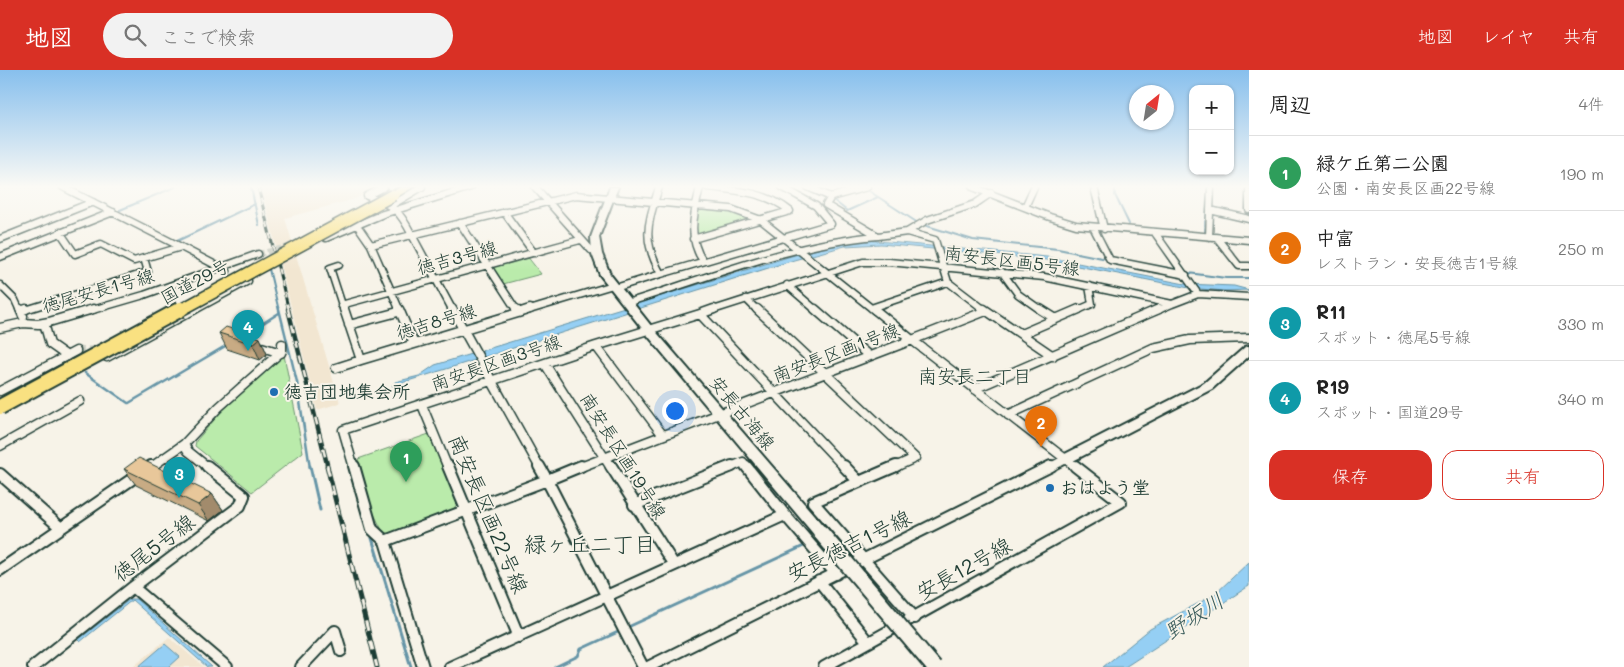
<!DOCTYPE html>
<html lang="ja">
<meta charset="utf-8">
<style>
body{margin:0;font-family:Mali,"Klee One",sans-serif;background:#f2f2f2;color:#222}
.controls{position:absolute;right:15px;top:15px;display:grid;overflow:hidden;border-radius:10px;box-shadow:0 1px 4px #0004}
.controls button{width:45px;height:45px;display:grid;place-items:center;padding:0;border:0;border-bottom:1px solid #e0e0e0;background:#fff;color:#222;font:25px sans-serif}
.compass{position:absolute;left:1129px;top:15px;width:45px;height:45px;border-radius:50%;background:#fff;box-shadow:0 1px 4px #0004;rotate:30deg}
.you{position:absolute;left:674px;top:340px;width:18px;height:18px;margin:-12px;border:4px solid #fff;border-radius:50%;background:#1a73e8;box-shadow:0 0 0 8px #1a73e833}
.badge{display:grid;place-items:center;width:32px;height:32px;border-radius:50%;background:#d93025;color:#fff;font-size:16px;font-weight:700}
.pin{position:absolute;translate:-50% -41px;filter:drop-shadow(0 1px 2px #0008)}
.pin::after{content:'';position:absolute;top:26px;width:18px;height:15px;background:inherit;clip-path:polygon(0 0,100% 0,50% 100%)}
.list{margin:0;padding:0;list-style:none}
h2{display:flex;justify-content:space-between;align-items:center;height:65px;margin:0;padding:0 20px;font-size:21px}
h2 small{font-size:16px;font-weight:400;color:#767676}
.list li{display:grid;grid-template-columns:32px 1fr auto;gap:15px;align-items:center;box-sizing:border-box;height:75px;padding:0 20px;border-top:1px solid #e0e0e0}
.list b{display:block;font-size:19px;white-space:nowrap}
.list p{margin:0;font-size:16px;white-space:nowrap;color:#767676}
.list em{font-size:16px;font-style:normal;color:#767676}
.actions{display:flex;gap:10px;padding:15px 20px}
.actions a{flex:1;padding:11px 0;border:1px solid #d93025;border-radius:15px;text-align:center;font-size:18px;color:#d93025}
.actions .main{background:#d93025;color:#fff}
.icon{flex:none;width:28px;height:28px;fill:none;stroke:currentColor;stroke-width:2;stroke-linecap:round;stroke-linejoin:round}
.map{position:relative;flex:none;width:1249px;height:597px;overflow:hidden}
header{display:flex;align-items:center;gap:30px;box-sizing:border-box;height:70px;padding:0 25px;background:#d93025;color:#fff}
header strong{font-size:24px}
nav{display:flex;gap:28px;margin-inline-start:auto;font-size:18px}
.search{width:350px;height:45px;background:#f2f2f2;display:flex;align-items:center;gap:12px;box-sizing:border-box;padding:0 18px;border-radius:28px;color:#767676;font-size:19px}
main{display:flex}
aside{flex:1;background:#fff}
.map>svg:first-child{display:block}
.built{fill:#f2e6d1}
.green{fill:#baebab;stroke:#6c9470}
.water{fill:#95cff4;stroke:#6695a7}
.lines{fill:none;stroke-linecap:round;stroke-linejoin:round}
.stream-far2{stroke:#6695a7;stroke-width:2}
.stream-far1{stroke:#6695a7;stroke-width:2.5}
.stream{stroke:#6695a7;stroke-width:3}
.street-tunnel-far1{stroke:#cccfc4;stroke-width:6;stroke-dasharray:6 3;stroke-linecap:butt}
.street-tunnel{stroke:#cccfc4;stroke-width:8;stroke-dasharray:8 4;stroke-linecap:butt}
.street-far2-casing{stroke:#1f3d34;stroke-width:9}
.street-far1-casing{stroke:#1f3d34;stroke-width:11}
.street-casing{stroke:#1f3d34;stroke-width:14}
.secondary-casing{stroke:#1f3d34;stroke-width:4}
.highway-casing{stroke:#1f3d34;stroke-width:4}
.street-far2{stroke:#f7f3e8;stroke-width:6}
.street-far1{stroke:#f7f3e8;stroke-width:8}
.street{stroke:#f7f3e8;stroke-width:10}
.secondary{fill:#f7f3e8;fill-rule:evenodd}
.highway{fill:#f9e181;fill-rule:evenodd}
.rail-far2-casing{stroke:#1f3d34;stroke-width:3}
.rail-far1-casing{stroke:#1f3d34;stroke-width:4.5}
.rail-casing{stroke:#1f3d34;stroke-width:5}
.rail-far2{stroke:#f7f3e8;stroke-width:2;stroke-dasharray:6;stroke-linecap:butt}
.rail-far1{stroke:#f7f3e8;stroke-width:2.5;stroke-dasharray:8;stroke-linecap:butt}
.rail{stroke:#f7f3e8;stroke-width:3;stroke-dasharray:10;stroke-linecap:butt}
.secondary-bridge-casing{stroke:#1f3d34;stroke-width:19;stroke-linecap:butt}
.highway-bridge-far1-casing{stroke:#1f3d34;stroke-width:14;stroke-linecap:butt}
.highway-bridge-casing{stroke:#1f3d34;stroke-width:18;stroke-linecap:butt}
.secondary-bridge{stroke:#f7f3e8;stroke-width:15}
.highway-bridge-far1{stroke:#f9e181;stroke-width:11}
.highway-bridge{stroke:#f9e181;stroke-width:14}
.wall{fill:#c8ab84;stroke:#1f3d34}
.shaded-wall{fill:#a28b6c;stroke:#1f3d34}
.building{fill:#e8c79a;stroke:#1f3d34}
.poi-dot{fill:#1f6fb2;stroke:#f7f3e8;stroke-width:2}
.labels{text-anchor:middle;stroke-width:4;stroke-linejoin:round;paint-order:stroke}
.street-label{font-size:18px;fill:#1f3d34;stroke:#f7f3e8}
.poi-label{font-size:18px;font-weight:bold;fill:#1f3d34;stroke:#f7f3e8;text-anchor:start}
.neighbourhood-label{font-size:19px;fill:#1f3d34;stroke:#f7f3e8}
.near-street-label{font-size:21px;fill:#1f3d34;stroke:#f7f3e8}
.near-neighbourhood-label{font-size:22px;fill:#1f3d34;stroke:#f7f3e8}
.near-water-label{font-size:22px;font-style:italic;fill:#375a5a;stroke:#f7f3e8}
</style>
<header>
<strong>地図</strong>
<div class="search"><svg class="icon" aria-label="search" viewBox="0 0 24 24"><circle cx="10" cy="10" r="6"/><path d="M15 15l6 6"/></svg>ここで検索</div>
<nav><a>地図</a><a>レイヤ</a><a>共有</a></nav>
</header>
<main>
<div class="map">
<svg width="1249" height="597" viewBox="0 0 1249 597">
<rect width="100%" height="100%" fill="#f7f3e8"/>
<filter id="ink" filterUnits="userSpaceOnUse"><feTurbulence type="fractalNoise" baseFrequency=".02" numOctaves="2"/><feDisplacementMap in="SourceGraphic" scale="10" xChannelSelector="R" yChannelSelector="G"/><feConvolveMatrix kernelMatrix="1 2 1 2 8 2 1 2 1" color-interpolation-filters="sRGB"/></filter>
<g filter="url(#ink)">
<!-- built -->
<path class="built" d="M261,117H378L355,129L285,148L340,333L317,340Z
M169,567L204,597H133Z"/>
<!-- green -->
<path class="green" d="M699,139L730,141L751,149L752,151L695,166Z
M527,186L541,204L503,214L492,197L494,195Z
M284,285L303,382L252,422L195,376L196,371L220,343Z
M429,364L457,434L453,440L390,464L383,462L373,442L358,389Z"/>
<!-- water -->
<path class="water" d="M867,170L1047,187L1185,214L1234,216L1249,220L1225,221L1189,218L1047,190L881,174L845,176L794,190L392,316L395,312L419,306L435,295L824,176Z
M1249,492V516L1125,597H1103L1150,559L1214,525Z
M130,529H136L212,597H207L132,530L80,572L78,570Z
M165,574L180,587L169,597H138Z"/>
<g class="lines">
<!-- stream-far2 -->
<path class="stream-far2" d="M251,117L259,155
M1115,117V125L1129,154
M866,119L918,153
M1092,122L1096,139
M832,129L847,141L878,127
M120,140L175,117
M1206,149L1208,128
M1205,151V156
M924,155L973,170L1058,179L1107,189
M1205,158V163
M177,171L255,134
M269,199L279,241
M1188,203L1226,208H1249"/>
<!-- stream-far1 -->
<path class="stream-far1" d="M279,239L297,312L310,398
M243,266L279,243
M85,303L128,333
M129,333L227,275"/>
<!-- stream -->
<path class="stream" d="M310,396L320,440
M372,468L411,597
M628,557L806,475
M555,597L578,586L581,579L618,562"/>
<!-- street-tunnel-far1 -->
<path class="street-tunnel-far1" d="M258,184L292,176"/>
<!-- street-tunnel -->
<path class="street-tunnel" d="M76,281L99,280"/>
<defs>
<path id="street-far2" d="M63,117L181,177
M384,117L367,126C395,137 398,138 412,165
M535,117L591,180
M659,117C648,154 641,168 661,204L831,154L816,136L782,117
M700,117C694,143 687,168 703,191
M808,117L831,127L867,117
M973,117L1050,147L1076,155L1249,170
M1094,117L1104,159
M1249,117V140
M831,127L826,135L878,166L907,162L927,150L975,134L991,123
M392,135L422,117
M1025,137L1034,117
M1210,140L1249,149
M504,142L534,183
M460,153L517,241
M357,155L371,175L400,241
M1093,157L1110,190L1186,205
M60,162L75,184L101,174L134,191L181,177L227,201
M907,162L935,170L948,212L986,241
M1155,163L1198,224
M412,165L453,241
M412,165L576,125L731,139L761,150L875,241
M1209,167L1211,117
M326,168L383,144L471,117
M1217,168L1239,196H1249
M0,169L93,132
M693,169L790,141C767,122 735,120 707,117
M371,175L412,165
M0,187L113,142
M339,195L330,198L344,241
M1002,202L1018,224L1042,241
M0,215L15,230L20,241
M787,215L817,241
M615,218L661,204
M746,229L758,241
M627,233C709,207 793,173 878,166
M1172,234L1198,224L1249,227
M341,235L580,170
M871,238L948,212
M22,241L148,202L144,188
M89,241L144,225L258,184
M193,241L248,211
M526,241L613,215
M710,241L863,192H889L1044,207L1172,234L1156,241
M1076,241L1092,234L1089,216"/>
<path id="street-far1" d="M20,239L23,246
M344,239L361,290L518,243L516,239
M399,239L414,274
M452,239L540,398
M714,239L700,244L845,398
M757,239L915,388L893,398
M815,239L869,286
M984,239L1053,286
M1040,239L1056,249
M21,241L26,239
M986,241L912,270L1077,398
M518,243L530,239
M44,253L50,274L67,286
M349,255L398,242
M0,258L23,253L38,254L49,252L93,239
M1021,264L1079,239
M255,275L281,283
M596,276L700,244
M107,287L195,239
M545,294L611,398
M336,298L361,290
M974,319L1159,239
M0,321L76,281
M422,335L448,398
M1008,345L1153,278L1190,270L1249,268
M184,374L219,337L282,281V274
M0,376L80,331
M150,398L184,374L188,381L209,398
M354,398L343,360L596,276L662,364
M578,398L912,270L874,239
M729,398L743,392L747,398
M1049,398L1066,389"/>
<path id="street" d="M354,396L372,459L385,471L423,597
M448,396L519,567
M539,396L547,410L581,396
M611,396L674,495
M746,396L785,445
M844,396L859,412L813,432L915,548
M0,404L61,458
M859,412L896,396
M634,435L732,396
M385,471L547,410L643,597
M0,500L151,396
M819,511L868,572
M133,517L227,597
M33,597L133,517L240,436L244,426L207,396
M301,597L335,561L341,581
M450,597L785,445L836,504
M648,597L1051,396
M824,597L1121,432L1075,396"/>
<path id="secondary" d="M610,117H618L599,167L602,184L610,204L652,257L826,459L828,463L826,467L821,469L816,467L644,261L600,205L592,184L591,167Z
M1249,276V286L1212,319L1071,392L1066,394L1061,392L1060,389L1061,386L1204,313L1245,277Z"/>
<path id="highway" d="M401,117H413L397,127H389V123Z"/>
</defs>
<!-- street-far2 casing -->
<use href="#street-far2" class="street-far2-casing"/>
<!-- street-far1 casing -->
<use href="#street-far1" class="street-far1-casing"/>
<!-- street casing -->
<use href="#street" class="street-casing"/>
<!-- secondary casing -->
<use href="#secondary" class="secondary-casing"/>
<!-- highway casing -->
<use href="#highway" class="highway-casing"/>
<!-- street-far2 -->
<use href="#street-far2" class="street-far2"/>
<!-- street-far1 -->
<use href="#street-far1" class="street-far1"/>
<!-- street -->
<use href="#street" class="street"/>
<!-- secondary -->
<use href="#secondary" class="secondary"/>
<!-- highway -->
<use href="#highway" class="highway"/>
<defs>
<path id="rail-far2" d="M258,117L289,241"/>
<path id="rail-far1" d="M288,239L328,398"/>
<path id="rail" d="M327,396L377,597"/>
</defs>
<!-- rail-far2 casing -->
<use href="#rail-far2" class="rail-far2-casing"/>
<!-- rail-far1 casing -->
<use href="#rail-far1" class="rail-far1-casing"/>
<!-- rail casing -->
<use href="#rail" class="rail-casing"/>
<!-- rail-far2 -->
<use href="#rail-far2" class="rail-far2"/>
<!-- rail-far1 -->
<use href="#rail-far1" class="rail-far1"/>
<!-- rail -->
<use href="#rail" class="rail"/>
<defs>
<path id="secondary-bridge" d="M821,463L934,597"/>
<path id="highway-bridge-far1" d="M179,241L393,125"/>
<path id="highway-bridge" d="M0,337L181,239"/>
</defs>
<!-- secondary-bridge casing -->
<use href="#secondary-bridge" class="secondary-bridge-casing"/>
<!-- highway-bridge-far1 casing -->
<use href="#highway-bridge-far1" class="highway-bridge-far1-casing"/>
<!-- highway-bridge casing -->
<use href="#highway-bridge" class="highway-bridge-casing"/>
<!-- secondary-bridge -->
<use href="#secondary-bridge" class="secondary-bridge"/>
<!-- highway-bridge-far1 -->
<use href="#highway-bridge-far1" class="highway-bridge-far1"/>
<!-- highway-bridge -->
<use href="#highway-bridge" class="highway-bridge"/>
</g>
<!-- wall -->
<path class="wall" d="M219,263L260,268L267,284L260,290L227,279Z
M124,399L212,424L223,440L209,451L136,415Z"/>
<!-- shaded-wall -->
<path class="shaded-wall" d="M260,268L267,284L260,290L253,274Z
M212,424L223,440L209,451L198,435Z"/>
<!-- building -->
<path class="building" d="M226,257L260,268L253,274L219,263Z
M139,388L212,424L198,435L124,399Z"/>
</g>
<!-- sky -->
<linearGradient id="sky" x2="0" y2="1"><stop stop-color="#87bfed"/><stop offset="0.58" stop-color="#fbfaf5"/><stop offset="1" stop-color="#fbfaf5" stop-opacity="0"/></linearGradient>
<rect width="1249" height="201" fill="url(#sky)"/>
<!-- markers -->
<g class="poi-dot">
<circle cx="274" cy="322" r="5"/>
<circle cx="1050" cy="418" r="5"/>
</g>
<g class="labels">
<!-- street labels -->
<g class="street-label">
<text transform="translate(457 188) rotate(-15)" y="6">徳吉3号線</text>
<text transform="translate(1012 191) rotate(7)" y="6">南安長区画5号線</text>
<text transform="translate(195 212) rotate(-28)" y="6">国道29号</text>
<text transform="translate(98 221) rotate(-16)" y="6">徳尾安長1号線</text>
<text transform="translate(436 252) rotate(-17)" y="6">徳吉8号線</text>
<text transform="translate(836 283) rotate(-21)" y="6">南安長区画1号線</text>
<text transform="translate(496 293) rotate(-19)" y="6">南安長区画3号線</text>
<text transform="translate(742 343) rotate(50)" y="6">安長古海線</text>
<text transform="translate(623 386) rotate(58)" y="6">南安長区画19号線</text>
</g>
<!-- poi labels -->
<g class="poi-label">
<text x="284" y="328">徳吉団地集会所</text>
<text x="1060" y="424">おはよう堂</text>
</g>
<!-- neighbourhood labels -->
<g class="neighbourhood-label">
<text x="975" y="313">南安長二丁目</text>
</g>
<!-- near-street labels -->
<g class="near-street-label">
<text transform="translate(488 444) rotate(67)" y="7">南安長区画22号線</text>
<text transform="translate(849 476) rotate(-26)" y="7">安長徳吉1号線</text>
<text transform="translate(154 478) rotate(-37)" y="7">徳尾5号線</text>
<text transform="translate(964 499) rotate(-29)" y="7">安長12号線</text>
</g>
<!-- near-neighbourhood labels -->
<g class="near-neighbourhood-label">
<text x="590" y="482">緑ヶ丘二丁目</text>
</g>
<!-- near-water labels -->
<g class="near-water-label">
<text transform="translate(1194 546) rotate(-33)" y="8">野坂川</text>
</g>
</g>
</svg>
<div class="controls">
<button>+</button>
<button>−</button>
</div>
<svg class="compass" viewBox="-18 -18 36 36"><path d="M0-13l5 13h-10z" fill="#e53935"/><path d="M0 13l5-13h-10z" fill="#767676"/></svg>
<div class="you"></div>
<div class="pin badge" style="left:406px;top:412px;background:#2e9e5b">1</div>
<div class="pin badge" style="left:1041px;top:377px;background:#e8710a">2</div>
<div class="pin badge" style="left:179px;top:428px;background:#0f9aa8">3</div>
<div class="pin badge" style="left:248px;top:281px;background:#0f9aa8">4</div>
</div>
<aside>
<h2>周辺<small>4件</small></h2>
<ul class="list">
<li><span class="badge" style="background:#2e9e5b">1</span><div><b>緑ケ丘第二公園</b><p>公園 · 南安長区画22号線</p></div><em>190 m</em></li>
<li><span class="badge" style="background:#e8710a">2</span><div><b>中富</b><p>レストラン · 安長徳吉1号線</p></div><em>250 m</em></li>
<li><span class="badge" style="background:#0f9aa8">3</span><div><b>R11</b><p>スポット · 徳尾5号線</p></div><em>330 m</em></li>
<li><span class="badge" style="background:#0f9aa8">4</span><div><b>R19</b><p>スポット · 国道29号</p></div><em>340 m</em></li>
</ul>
<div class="actions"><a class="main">保存</a><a>共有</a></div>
</aside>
</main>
